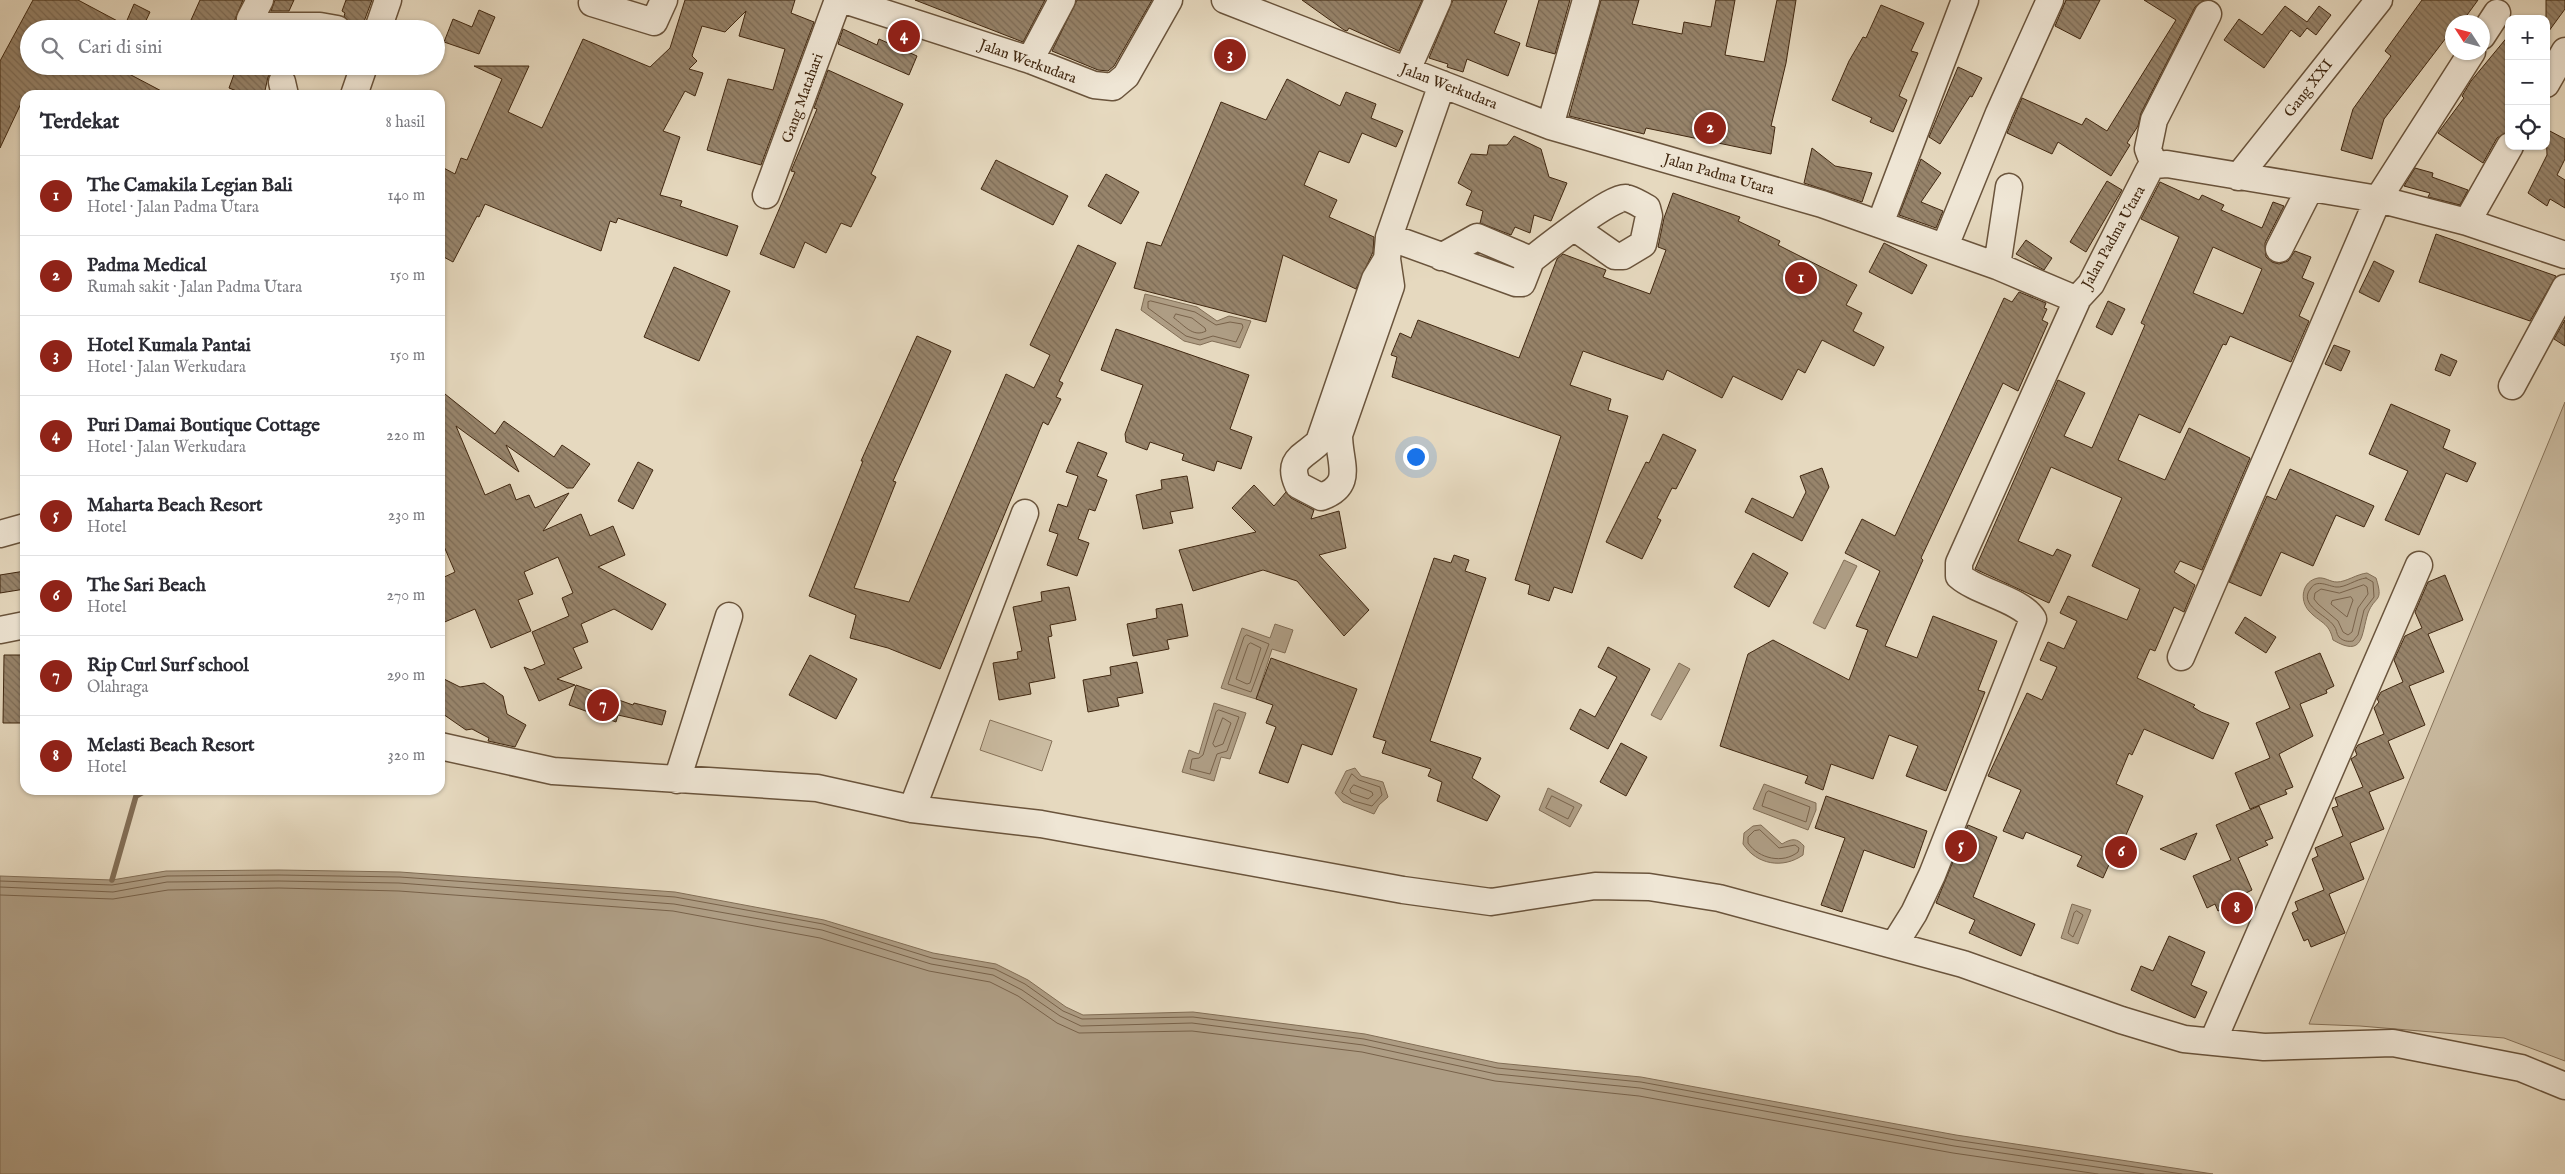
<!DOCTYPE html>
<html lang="id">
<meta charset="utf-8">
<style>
body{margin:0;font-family:"IM FELL English",serif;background:#f2f2f3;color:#2b2b33}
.controls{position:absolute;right:15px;top:15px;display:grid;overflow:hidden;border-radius:10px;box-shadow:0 1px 4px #0004}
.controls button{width:45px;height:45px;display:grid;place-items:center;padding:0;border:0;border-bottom:1px solid #e1e1e2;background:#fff;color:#2b2b33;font:25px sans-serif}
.compass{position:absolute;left:2445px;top:15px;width:45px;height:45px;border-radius:50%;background:#fff;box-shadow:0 1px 4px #0004;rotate:306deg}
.you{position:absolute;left:1415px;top:456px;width:18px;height:18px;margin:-12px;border:4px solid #fff;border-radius:50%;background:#1a73e8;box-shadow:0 0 0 8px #1a73e833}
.badge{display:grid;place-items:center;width:32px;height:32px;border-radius:50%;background:#8f2418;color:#fff;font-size:16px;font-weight:700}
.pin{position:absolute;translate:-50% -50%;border:2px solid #fff;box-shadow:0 1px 5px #0006}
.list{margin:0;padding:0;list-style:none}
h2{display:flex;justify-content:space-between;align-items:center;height:65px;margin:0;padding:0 20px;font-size:21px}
h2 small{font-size:16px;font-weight:400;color:#7c7c81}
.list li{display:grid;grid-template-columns:32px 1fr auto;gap:15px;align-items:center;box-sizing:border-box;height:80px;padding:0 20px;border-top:1px solid #e1e1e2}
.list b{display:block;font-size:19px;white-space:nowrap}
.list p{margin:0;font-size:16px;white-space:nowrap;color:#7c7c81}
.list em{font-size:16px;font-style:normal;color:#7c7c81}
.icon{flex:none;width:28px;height:28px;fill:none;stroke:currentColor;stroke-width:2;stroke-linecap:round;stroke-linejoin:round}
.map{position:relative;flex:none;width:2565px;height:1174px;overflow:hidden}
.search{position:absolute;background:#fff;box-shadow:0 1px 4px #0004;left:20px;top:20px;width:425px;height:55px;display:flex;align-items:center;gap:12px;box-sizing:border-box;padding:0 18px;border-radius:28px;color:#7c7c81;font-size:19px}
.panel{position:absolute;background:#fff;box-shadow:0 1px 4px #0004;left:20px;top:90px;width:425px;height:705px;border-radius:15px}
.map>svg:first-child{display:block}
.green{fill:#cabba1;stroke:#867259}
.water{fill:#ae9d84;stroke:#826e56}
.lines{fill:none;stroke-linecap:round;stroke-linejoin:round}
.shore{stroke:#78624a;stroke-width:1}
.stream{stroke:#826e56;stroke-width:5.5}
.building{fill:url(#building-back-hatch);stroke:#412811;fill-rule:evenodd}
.minor-casing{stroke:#6a543c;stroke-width:29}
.minor{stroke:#efe6d5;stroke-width:26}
.labels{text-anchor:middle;stroke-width:4;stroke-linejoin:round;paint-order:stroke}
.street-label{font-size:15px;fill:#412811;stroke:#efe6d5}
</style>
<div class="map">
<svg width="2565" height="1174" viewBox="0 0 2565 1174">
<defs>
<pattern id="building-back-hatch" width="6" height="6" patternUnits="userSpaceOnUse" patternTransform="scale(1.25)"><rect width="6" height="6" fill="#97846b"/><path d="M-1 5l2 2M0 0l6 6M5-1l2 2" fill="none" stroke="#7d6c57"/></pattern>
</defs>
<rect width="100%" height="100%" fill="#e6d9bf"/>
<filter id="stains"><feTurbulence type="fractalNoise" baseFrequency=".004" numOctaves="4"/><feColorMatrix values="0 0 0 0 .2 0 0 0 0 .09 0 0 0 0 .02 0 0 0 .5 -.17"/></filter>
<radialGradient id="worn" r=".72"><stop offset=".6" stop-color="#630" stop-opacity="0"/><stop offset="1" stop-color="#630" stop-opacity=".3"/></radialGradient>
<!-- green -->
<path class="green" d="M2565,402V1061L2504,1038L2360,1026L2309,1024Z
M990,720L1052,741L1042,771L980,750Z"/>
<!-- water -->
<path class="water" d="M1145,294L1197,307L1217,321L1229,316L1251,321L1240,348L1212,341L1200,345L1184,341L1141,310Z
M1844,560L1857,566L1825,629L1813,623Z
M2367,573L2376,578C2384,603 2375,595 2368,613C2361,635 2364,658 2333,640C2329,622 2320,623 2309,611C2299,600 2302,581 2318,578C2325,577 2330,582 2337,582C2346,582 2357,574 2367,573Z
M1275,624L1293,630L1285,653L1272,649L1256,699L1221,688L1242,628L1270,638Z
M1679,663L1690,669L1661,720L1651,715Z
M1214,703L1246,713L1230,759L1221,757L1214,781L1182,772L1189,750L1199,754Z
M1355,768L1361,776L1383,782L1388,797L1379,805L1374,814L1343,802L1335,793L1346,771Z
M1764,784L1816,803V810L1808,830L1753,809Z
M1548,788L1582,805L1570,827L1539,810Z
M1761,825L1782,844C1792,838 1797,838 1804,846L1803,855C1783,869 1757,865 1743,844L1744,833L1753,826Z
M279,870L400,872L675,892L824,920L933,953L996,964L1028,980L1066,1007L1083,1015L1193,1012L1365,1034L1498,1063L1641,1077L1956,1135L2213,1174H0V876L112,880L166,871Z
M2072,904L2091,910L2078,944L2061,938Z"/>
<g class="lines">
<!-- shore -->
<path class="shore" d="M1151,301L1195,312L1216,325L1230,322L1242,324L1243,327L1236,342L1213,336L1200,340L1186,336L1148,308V302Z
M1176,314L1192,318L1205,328L1206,331C1193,338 1184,325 1174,318Z
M2366,578L2373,582L2374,597L2364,610L2358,635L2353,641C2348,642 2343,641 2339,637C2336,634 2337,629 2334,626C2327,615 2297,605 2311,588C2317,579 2328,586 2336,587C2345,588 2356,579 2366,578Z
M2364,585L2367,587L2368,594L2358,608L2352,632L2348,635L2343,632L2338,621L2318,604L2314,599L2315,593L2321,589L2339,593Z
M2351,597L2353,600L2347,617L2331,604L2332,601Z
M1247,635L1269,644L1251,692L1228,684L1244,637Z
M1251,643L1261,648L1250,683L1247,684L1236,679L1248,645Z
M1219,710L1239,717L1227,751L1217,754L1210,774L1190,769L1192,759L1199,758L1203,755L1216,712Z
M1223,718L1231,723L1223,744L1215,747L1213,744Z
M1352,774L1359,780L1380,787L1382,795L1372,806L1354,801L1342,793Z
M1354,785L1372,792L1373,795L1368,799L1351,793L1350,790Z
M1769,791L1810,807L1806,822L1762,806L1766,793Z
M1552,796L1574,807L1568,819L1546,808Z
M1760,830L1779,848L1795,845L1799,848L1798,852C1783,864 1759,859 1748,843V837L1754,831Z
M0,881L112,885L167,876L279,875L400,877L675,897L823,924L932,958L995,969L1025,984L1063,1011L1082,1019L1193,1017L1364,1039L1497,1068L1641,1082L1955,1140L2182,1174
M0,887L113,892L167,882L279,881L399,883L674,904L822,930L931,964L993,975L1022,990L1060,1016L1081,1026L1192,1023L1363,1045L1496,1074L1640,1088L1954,1146L2144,1174
M0,895L113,899L168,890L279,888L399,891L673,911L820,938L929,971L990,982L1018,996L1057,1023L1079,1033L1192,1031L1362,1052L1495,1081L1639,1096L1953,1153L2098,1174
M2077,911L2083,915L2073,937L2068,933L2074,913Z"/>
<!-- stream -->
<path class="stream" d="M112,880L136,796L147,790"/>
</g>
<!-- building -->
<path class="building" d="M33,0H78L125,25L134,4L150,12L142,29H29V66H114L169,95H25L0,148V61Z
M200,0H243L231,29H187Z
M275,0H294L289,11H271Z
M346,0H372L362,27L351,25L344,16L345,13L342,11Z
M685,0H795L791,13L814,22L761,165L707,150L728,79L773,90L785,49L739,36L746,11L725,32L702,26L692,56L697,61L689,69L703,73L695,96L685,91L663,131L680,137L660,195L682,201L680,206L738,226L727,256L618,218L616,223L610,221L601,251L485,204L479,217L477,216L453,262L440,255V166L455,174L461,158L467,160L502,79L474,66H529L508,112L542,128L583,39L650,67L670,48Z
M915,0H1045L1023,42Z
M1077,0H1152L1114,66L1108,71L1098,70L1052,51Z
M1302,0H1422L1399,51L1349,28L1347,31L1344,30Z
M1453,0H1507L1494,33L1520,43L1508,76L1467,59L1463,72L1447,67L1448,64L1429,58Z
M1539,0H1570L1555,54L1526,46Z
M1601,0H1639L1632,24L1682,34L1684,22L1711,27L1716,0H1735L1725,55L1764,62L1777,0H1796L1786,63L1771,126L1775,127L1771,154L1646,128L1644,134L1569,116Z
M2066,0H2100L2080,39L2055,26Z
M2144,0H2204L2195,7L2141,113L2138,126L2127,143L2130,145L2111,176L2058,142L2052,154L2007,133L2022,98L2082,125L2086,118L2107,131L2176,20Z
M2422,0H2478L2462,22H2452V30L2384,119L2372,159L2341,150L2353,109L2391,56L2385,51Z
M2546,0H2565V9L2546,35Z
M1881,5L1924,23L1911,51L1918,53L1899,96L1907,100L1893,132L1870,122L1872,118L1832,100L1849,61L1863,37L1866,38Z
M2285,6L2307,22L2319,6L2331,15L2316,35L2307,28L2300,37L2291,30L2264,68L2224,40L2239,19L2262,35Z
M479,10L495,17L479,54L444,42L453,19L472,27Z
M843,29L877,45L879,39L917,56L909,75L838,44Z
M2509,35V131L2497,138L2483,163L2438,133L2464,98L2462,96L2471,81Z
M237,66H275L268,77L264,95H247L229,88Z
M1958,67L1982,78L1972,97L1970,96L1940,144L1929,137Z
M828,70L903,104L871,174L876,177L851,227L841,223L826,253L805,242L794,268L760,254L795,172L791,171L817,109L814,108Z
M1287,79L1340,106L1346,92L1376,104L1371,118L1403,131L1396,147L1362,133L1349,163L1319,151L1304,185L1337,200L1329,217L1374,237L1373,252L1356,289L1283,255L1266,322L1134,288L1147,242L1161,246L1221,102L1266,120Z
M2546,129L2565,139V159L2557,175L2565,180V208L2550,199L2547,206L2528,193L2547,155Z
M1514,136L1541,149L1549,177L1567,183L1551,221L1534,215L1530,233L1515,227L1511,235L1480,223L1483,211L1466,205L1472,191L1458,183L1471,154L1487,155L1489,145H1507Z
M1812,148L1835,166L1872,173L1862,202L1804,183Z
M1921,159L1941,173L1921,202L1943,211L1936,228L1899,215Z
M996,160L1068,196L1053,225L981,189Z
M2415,168L2433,173L2432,177L2468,190L2460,205L2428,197L2430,193L2404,186Z
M1106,174L1139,192L1121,224L1088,206Z
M2107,181L2122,190L2086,252L2070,242Z
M2160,182L2199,200L2202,195L2224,205L2221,210L2262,228L2273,202L2284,206L2265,243L2266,257L2272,262L2279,264L2288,261L2295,251L2311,257L2302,278L2314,283L2299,316L2309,321L2291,362L2230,336L2226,345L2223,344L2180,433L2139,414L2118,460L2165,480L2189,428L2250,458L2202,570L2180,561L2174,572L2195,585L2184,612L2174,607L2155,651L2150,649L2137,678L2195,705L2193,707L2201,712L2229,723L2213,759L2144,729L2132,755L2129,753L2116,784L2143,796L2119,851L2116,849L2103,878L2077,866L2082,856L2026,832L2023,839L2003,831L2021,790L1988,776L2027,693L2042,700L2057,667L2040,660L2048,642L2064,649L2077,621L2060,613L2068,596L2127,620L2140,589L2092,566L2122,498L2051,467L2018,541L2053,556L2057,549L2071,555L2049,603L1975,569L2058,380L2085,393L2064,436L2092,448L2145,325L2141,323L2179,237L2141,219ZM2213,247L2262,269L2243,314L2193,293Z
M1673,193L1740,217L1738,221L1780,241L1778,245L1857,285L1846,305L1862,313L1853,331L1884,347L1874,366L1822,340L1805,373L1798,369L1782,400L1733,376L1722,398L1667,370L1663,380L1583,351L1570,385L1611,399L1608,410L1628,416L1572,593L1554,587L1549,601L1528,594L1530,585L1515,580L1561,436L1392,377L1397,357L1391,355L1400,333L1411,338L1418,320L1519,358L1557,259L1563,254L1606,270L1603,277L1650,294L1666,250L1658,247L1664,218Z
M2436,234L2556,276L2530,321L2419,282Z
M2026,240L2052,258L2044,270L2016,254Z
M1884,243L1927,265L1912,294L1869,272Z
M1078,245L1116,263L1059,381L1063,383L1056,397L1061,399L1048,425L1043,422L940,669L888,648L850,638L856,615L809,596L863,461H861L917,336L951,351L893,481L896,482L854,588L909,602L1006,374L1034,388L1050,355L1030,345Z
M2374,261L2394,271L2379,302L2359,292Z
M674,267L730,291L699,361L644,337Z
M2019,292L2046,303L2044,308L2047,309L2042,320L2048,323L2018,391L2003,383L1921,558L1923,560L1885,646L1917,658L1933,616L1997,641L1978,690L1985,692L1946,791L1906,776L1918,746L1889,735L1873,779L1831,764L1823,790L1805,783L1808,776L1720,746L1748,654L1773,640L1849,680L1868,630L1856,626L1880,571L1845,553L1862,519L1895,536L2004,298L2012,302Z
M2108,301L2125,309L2112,335L2096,327Z
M2565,320V346L2554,339Z
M1116,329L1249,375L1230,429L1252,437L1241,469L1217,461L1214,471L1182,460L1184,454L1150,442L1147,450L1126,442L1125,434L1143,385L1101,370Z
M2334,345L2350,351L2341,371L2325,364Z
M2441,354L2457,361L2450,376L2435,370Z
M440,390L495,434L504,421L554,457L562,445L590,464L573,488H567L506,445L519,472L456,426L485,495L510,484L516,500L529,495L535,508L569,493L543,531L581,514L590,536L613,526L625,555L598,567L666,604L652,630L614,609L581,624L588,642L573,648L582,668L557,679L575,685L539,701L524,667L531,670L545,664L532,632L569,616L562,598L573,593L558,557L524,572L533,594L518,600L531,631L491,648L475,609L440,624V579L455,572L440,537Z
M2391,404L2450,430L2443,448L2476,463L2467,482L2446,473L2419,535L2385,520L2408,471L2369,454Z
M1663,434L1696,450L1676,489L1672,488L1657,518L1661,520L1642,559L1606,542L1646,462L1649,463Z
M1078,442L1107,453L1097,476L1107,480L1095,511L1089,509L1078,539L1089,543L1077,576L1047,565L1058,534L1049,531L1058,504L1067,507L1078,476L1066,472Z
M638,462L653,470L633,509L618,501Z
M1822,468L1829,487L1802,541L1745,512L1752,498L1793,518L1806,492L1800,476Z
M2290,469L2374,506L2364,527L2336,515L2313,566L2281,552L2261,596L2229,582L2267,496L2276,500Z
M1187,476L1193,508L1170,512L1173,523L1143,529L1136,495L1162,489L1161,480Z
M1254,485L1274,506L1286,492L1291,498L1314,510L1311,519L1339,511L1346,548L1319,555L1369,610L1344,636L1297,581L1263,570L1193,591L1179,550L1256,532L1232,508Z
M1753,553L1788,573L1769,607L1734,587Z
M1454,555L1469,560L1465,571L1486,578L1430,741L1481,758L1472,778L1500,796L1487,821L1437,801L1442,782L1428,776L1431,769L1382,753L1386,741L1373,737L1434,558L1451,563Z
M25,571V589L0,593V575Z
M2445,575L2463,620L2428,634L2444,672L2409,686L2425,725L2388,741L2404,778L2369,792L2384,829L2350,843L2364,879L2329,894L2345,933L2311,947L2308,939L2304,941L2292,913L2298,910L2295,902L2324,890L2312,859L2318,856L2315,848L2343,836L2332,808L2338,806L2335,798L2363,787L2351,759L2357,755L2355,750L2358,745L2384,734L2374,708L2379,702L2377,699L2381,692L2403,682L2394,660L2405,636L2422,628L2415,612L2428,582Z
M1069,587L1076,620L1050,625L1052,636L1048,637L1055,678L1029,683L1031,694L999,700L993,663L1018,659L1017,652L1022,651L1013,607L1042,601L1041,592Z
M1182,604L1188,636L1167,640L1169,649L1133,656L1127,624L1157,618L1156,609Z
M2245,617L2276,637L2266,653L2235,633Z
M1608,647L1650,669L1608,749L1570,729L1580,709L1595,717L1617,677L1598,667Z
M2320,653L2334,686L2326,690L2327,693L2300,704L2313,736L2279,754L2293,787L2285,790L2287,794L2250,809L2235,773L2270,758L2256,723L2290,708L2275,672Z
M4,655H25V723H3Z
M810,655L857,679L836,719L789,695Z
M1271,658L1357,689L1332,755L1302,744L1288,783L1259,773L1276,727L1266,723L1273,705L1256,699Z
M1137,662L1143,693L1117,698L1119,706L1088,712L1083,680L1111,675L1110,667Z
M440,677L460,687L484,683L503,696L507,714L526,725L515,747L488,741L489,738L472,729L466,730L440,712Z
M576,685L633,705L634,703L666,711L662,725L618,715L616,722L569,705Z
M1621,743L1647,757L1626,796L1600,782Z
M1826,796L1927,831L1914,868L1864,850L1842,912L1821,905L1845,838L1815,828Z
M2259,806L2273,838L2265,841L2268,845L2238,858L2252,890L2244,894L2246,898L2218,911L2215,904L2207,908L2193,876L2231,860L2216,825Z
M1968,825L1997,837L1973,897L2035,924L2021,956L1969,933L1975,920L1936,903Z
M2197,833L2185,860L2160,849Z
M2169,936L2205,952L2191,985L2207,992L2195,1018L2131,990L2141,966L2153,971Z"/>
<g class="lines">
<defs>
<path id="minor" d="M260,0L250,19L254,26H320L337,29
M844,0L1030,60L1094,85L1113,87L1126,76L1169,0
M1225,0L1550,126L1822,204L1997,266L2068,296L2078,298
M592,3L654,22L664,0
M378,29L388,0
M2482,36L2497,13
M1030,60L1062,0
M1407,70L1438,0
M282,82L285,95
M2546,84L2565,51
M354,95L364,66
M1550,126L1586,0
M2154,165L2148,149L2154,120L2208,14
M2238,177L2379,0
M766,195L838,0
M2467,222L2510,146
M1880,224L1965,0
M1389,237L1516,283H1522L1531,260L1477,237L1441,257
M1945,246L1999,113L2050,0
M2279,249L2310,188
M1387,259L1375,279L1319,442C1304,457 1286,459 1298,485L1321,497C1355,485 1339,463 1339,435L1391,286L1387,259L1389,237L1442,84
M1531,260C1545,249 1613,195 1626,198C1633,199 1641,205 1647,208L1649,216L1643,244L1623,256H1615L1575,228
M1997,266L2009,187
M2512,386L2565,288
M0,534L25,527
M0,630L25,625
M2181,657L2378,199L2472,52
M440,746L553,771L817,788L912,809L1041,824L1403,890L1491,902L1595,886L1649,887L1719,898L1963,964L2121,1020L2184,1039L2264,1047L2393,1043L2521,1068L2565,1086
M677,780L729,616
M912,809L1025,513
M1894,945L1914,913L1932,875L2033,619C2022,600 1977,592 1959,576V563L2078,298L2091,284L2149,170L2154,165L2167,164L2378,199L2467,222L2565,255
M2213,1041L2419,565"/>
</defs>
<!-- minor casing -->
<use href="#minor" class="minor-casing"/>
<!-- minor -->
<use href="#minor" class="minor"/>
</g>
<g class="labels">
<!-- street labels -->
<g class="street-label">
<text transform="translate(1028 61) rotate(20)" y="5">Jalan Werkudara</text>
<text transform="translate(1449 86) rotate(21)" y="5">Jalan Werkudara</text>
<text transform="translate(2308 88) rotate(-52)" y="5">Gang XXI</text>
<text transform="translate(802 98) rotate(-70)" y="5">Gang Matahari</text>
<text transform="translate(1719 174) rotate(16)" y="5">Jalan Padma Utara</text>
<text transform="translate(2113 237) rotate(-61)" y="5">Jalan Padma Utara</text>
</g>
</g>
<rect width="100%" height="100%" filter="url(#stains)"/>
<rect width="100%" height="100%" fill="url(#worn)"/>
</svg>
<div class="controls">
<button>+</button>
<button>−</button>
<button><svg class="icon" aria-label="locate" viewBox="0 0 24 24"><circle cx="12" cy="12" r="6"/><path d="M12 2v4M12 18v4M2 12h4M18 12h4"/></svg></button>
</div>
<svg class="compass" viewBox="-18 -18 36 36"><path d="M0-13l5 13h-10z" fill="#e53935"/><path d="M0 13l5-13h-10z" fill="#7c7c81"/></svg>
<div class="you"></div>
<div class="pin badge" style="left:1801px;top:278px">1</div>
<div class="pin badge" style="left:1710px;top:128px">2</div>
<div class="pin badge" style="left:1230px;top:55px">3</div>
<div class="pin badge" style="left:904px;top:36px">4</div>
<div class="pin badge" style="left:1961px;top:846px">5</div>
<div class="pin badge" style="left:2121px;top:852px">6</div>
<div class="pin badge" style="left:603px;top:705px">7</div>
<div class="pin badge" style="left:2237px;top:908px">8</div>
<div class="search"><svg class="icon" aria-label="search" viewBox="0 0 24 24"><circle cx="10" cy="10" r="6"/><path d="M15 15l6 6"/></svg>Cari di sini</div>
<section class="panel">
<h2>Terdekat<small>8 hasil</small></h2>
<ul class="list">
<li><span class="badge">1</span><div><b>The Camakila Legian Bali</b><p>Hotel · Jalan Padma Utara</p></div><em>140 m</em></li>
<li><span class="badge">2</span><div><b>Padma Medical</b><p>Rumah sakit · Jalan Padma Utara</p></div><em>150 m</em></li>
<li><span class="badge">3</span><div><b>Hotel Kumala Pantai</b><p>Hotel · Jalan Werkudara</p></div><em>150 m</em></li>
<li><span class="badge">4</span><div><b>Puri Damai Boutique Cottage</b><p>Hotel · Jalan Werkudara</p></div><em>220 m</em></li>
<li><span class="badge">5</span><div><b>Maharta Beach Resort</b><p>Hotel</p></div><em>230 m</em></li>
<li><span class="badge">6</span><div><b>The Sari Beach</b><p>Hotel</p></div><em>270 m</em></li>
<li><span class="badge">7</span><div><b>Rip Curl Surf school</b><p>Olahraga</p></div><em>290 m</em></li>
<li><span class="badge">8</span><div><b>Melasti Beach Resort</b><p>Hotel</p></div><em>320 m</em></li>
</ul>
</section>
</div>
